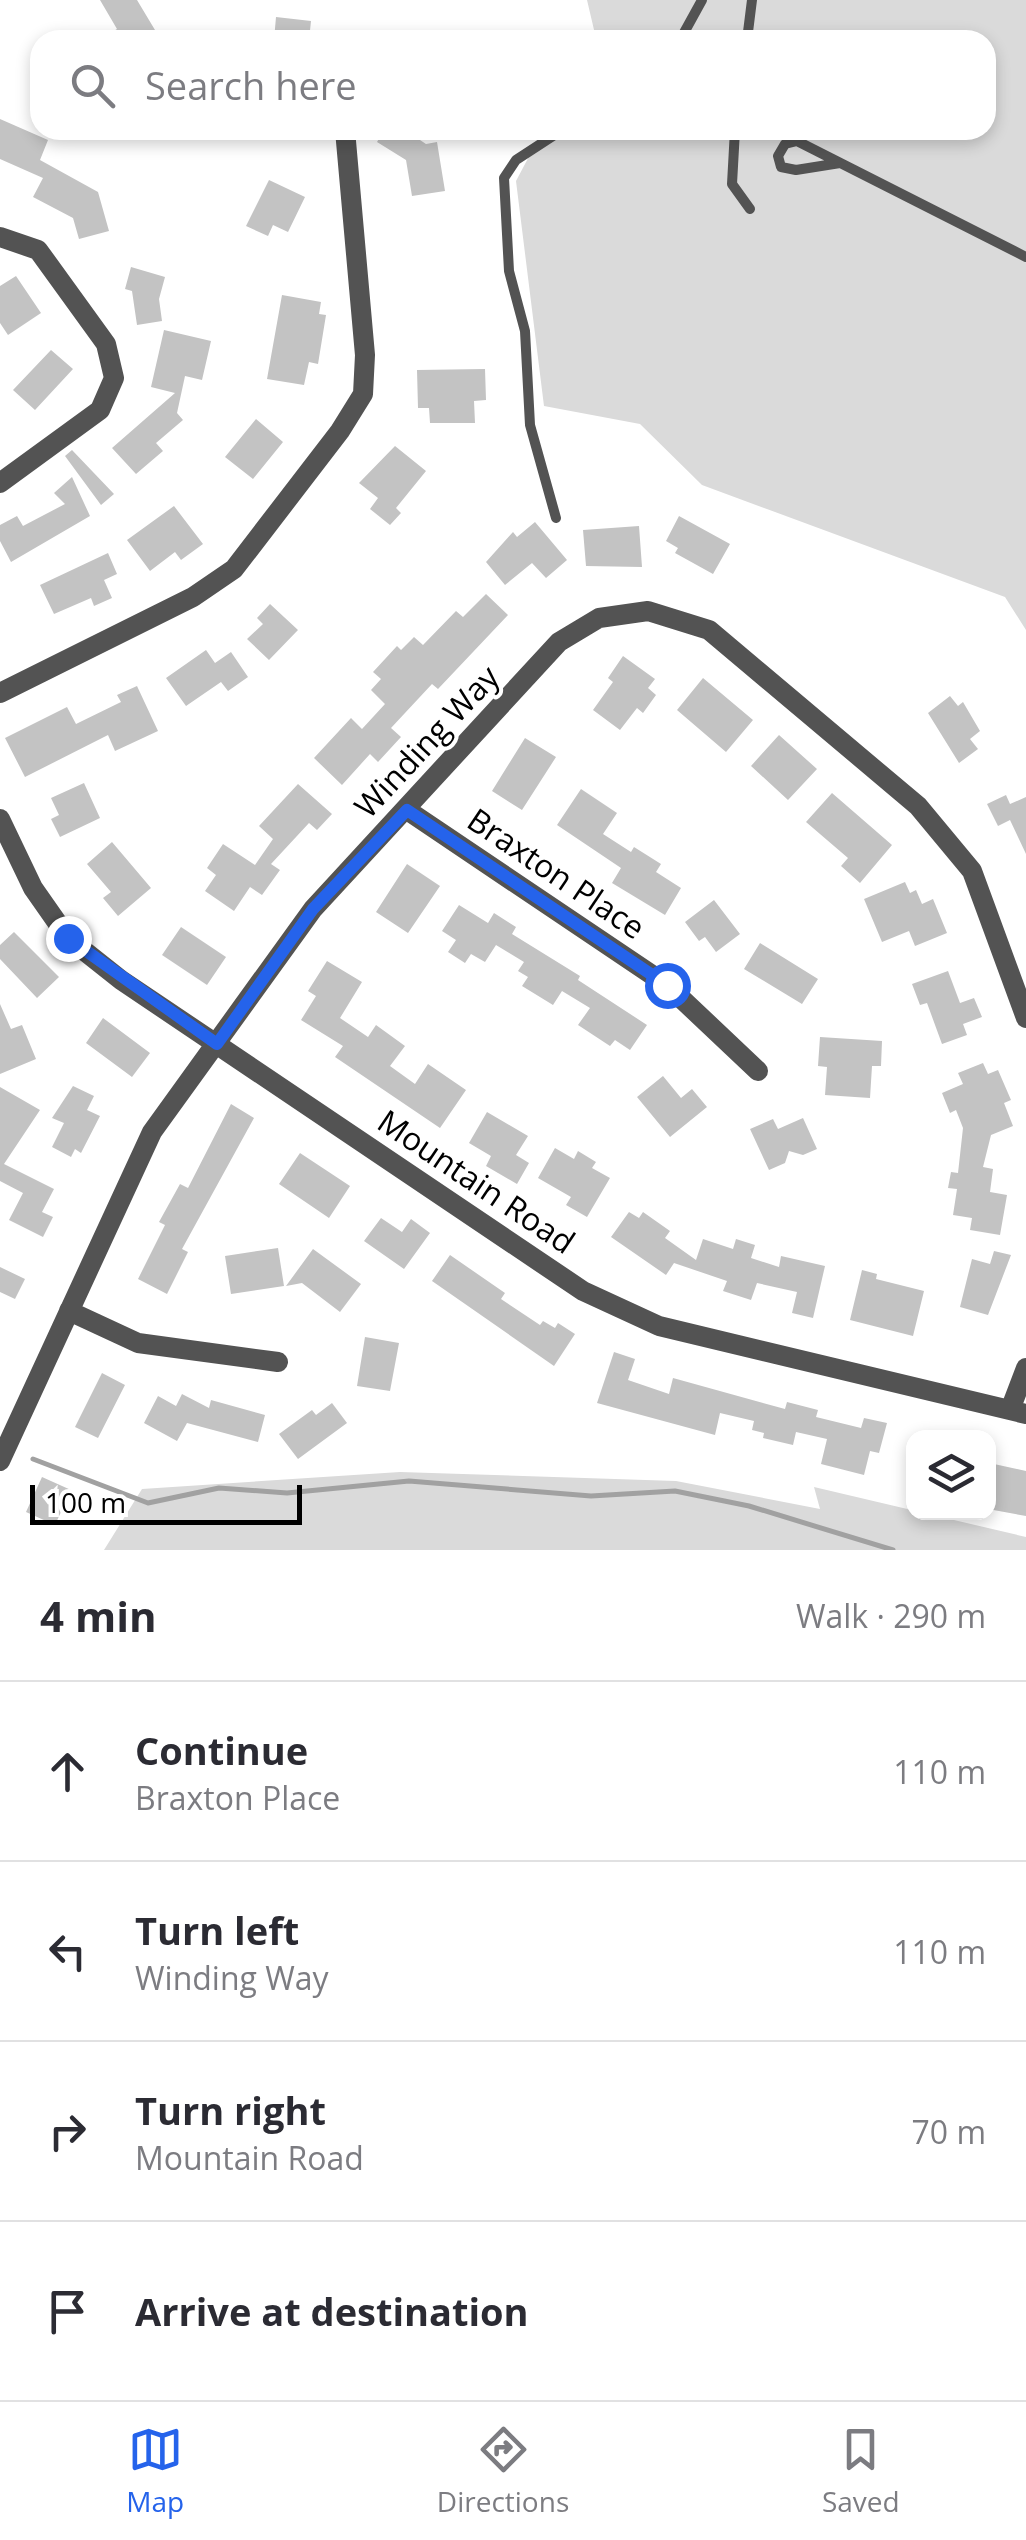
<!DOCTYPE html>
<meta charset="utf-8">
<style>
body{margin:0;font-family:"Open Sans",sans-serif;background:#f2f2f3;color:#2b2b33}
.controls{position:absolute;right:30px;bottom:30px;display:grid;overflow:hidden;border-radius:20px;box-shadow:0 5px 15px #0003}
.controls button{width:90px;height:90px;display:grid;place-items:center;padding:0;border:0;border-bottom:2px solid #e1e1e2;background:#fff;color:#2b2b33;font:50px sans-serif}
.scale{position:absolute;left:30px;bottom:25px;width:272px;box-sizing:border-box;padding-left:10px;border:5px solid #000;border-top:0;font-size:28px;line-height:35px;white-space:nowrap;color:#000;-webkit-text-stroke:8px #fff;paint-order:stroke}
.stop{position:absolute;width:30px;height:30px;margin:-22px;border:8px solid #2563eb;border-radius:50%;background:#fff}
.stop.end{background:#2563eb;border-color:#fff;box-shadow:0 2px 10px #0008}
.list{margin:0;padding:0;list-style:none}
h2{display:flex;justify-content:space-between;align-items:center;height:130px;margin:0;padding:0 40px;font-size:42px}
h2 small{font-size:32px;font-weight:400;color:#7c7c81}
.list li{display:grid;grid-template-columns:65px 1fr auto;gap:30px;align-items:center;box-sizing:border-box;height:180px;padding:0 40px;border-top:2px solid #e1e1e2}
.list b{display:block;font-size:38px;white-space:nowrap}
.list p{margin:0;font-size:32px;white-space:nowrap;color:#7c7c81}
.list em{font-size:32px;font-style:normal;color:#7c7c81}
.icon{flex:none;width:55px;height:55px;fill:none;stroke:currentColor;stroke-width:2;stroke-linecap:round;stroke-linejoin:round}
.map{position:relative;flex:none;width:1026px;height:1550px;overflow:hidden}
.search{position:absolute;background:#fff;box-shadow:0 5px 15px #0003;left:30px;right:30px;top:30px;height:110px;display:flex;align-items:center;gap:25px;box-sizing:border-box;padding:0 35px;border-radius:30px;color:#7c7c81;font-size:38px}
.sheet{height:850px;background:#fff}
nav{display:flex;justify-content:space-around;align-items:center;box-sizing:border-box;height:140px;border-top:2px solid #e1e1e2;background:#fff;font-size:28px;color:#7c7c81}
nav a{display:grid;justify-items:center;gap:5px}
nav .on{color:#2563eb}
.map>svg:first-child{display:block}
.green{fill:#dadada}
.lines{fill:none;stroke-linecap:round;stroke-linejoin:round}
.stream{stroke:#a1a1a1;stroke-width:5}
.building{fill:#c3c3c3}
.lane{stroke:#535353;stroke-width:10}
.street{stroke:#535353;stroke-width:20}
.route{stroke:#2563eb;stroke-width:12}
.labels{text-anchor:middle;stroke-width:8;stroke-linejoin:round;paint-order:stroke}
.street-label{font-size:32px;fill:#000;stroke:#fff}
</style>
<div class="map">
<svg width="1026" height="1550" viewBox="0 0 1026 1550">
<rect width="100%" height="100%" fill="#fff"/>
<!-- green -->
<path class="green" d="M587,0H1026V630L1005,597L702,485L640,424L544,406L516,181L543,130H986V40H591L595,34Z
M400,1472L676,1481L820,1509L814,1487L1026,1537V1550H104L142,1489Z"/>
<g class="lines">
<!-- stream -->
<path class="stream" d="M33,1459L148,1503L219,1488L287,1493L409,1481L591,1496L675,1491L749,1506L893,1550"/>
</g>
<!-- building -->
<path class="building" d="M100,0H137L161,40H99L117,29Z
M276,17L311,21L309,40H274Z
M0,119L48,140L40,160L98,192L109,231L79,239L73,218L33,197L43,178L0,159Z
M384,130H405L426,144L437,142L445,191L412,196L406,160L377,142Z
M269,180L305,197L288,232L273,225L268,236L246,226Z
M131,267L165,277L159,299L162,321L137,325L132,291L125,289Z
M16,276L41,313L8,335L0,323V286Z
M282,295L321,302L319,314L326,315L318,364L309,362L304,385L267,379Z
M164,330L211,341L202,380L185,376L177,413L183,420L156,443L163,451L136,474L112,448L175,393L151,387Z
M51,350L73,369L35,410L13,390Z
M485,369L486,400L474,401L475,423H430L429,408H418L417,370Z
M256,419L283,442L253,479L225,457Z
M395,446L426,471L396,508L401,513L390,525L370,509L378,498L359,483Z
M72,450L114,494L101,505L65,456Z
M72,477L90,516L11,562L0,541V525L17,516L23,526L65,504L54,493Z
M174,506L203,544L181,560L175,552L150,571L127,540Z
M679,516L730,544L713,574L675,553L678,548L666,541Z
M535,522L567,560L546,578L532,563L505,585L486,562L513,532L517,537Z
M639,526L642,567L586,566L583,530Z
M108,553L117,574L104,580L112,598L94,606L91,598L54,614L40,585Z
M486,594L508,615L438,689L432,684L391,728L401,737L378,762L370,754L342,785L314,758L351,718L362,729L385,704L371,690L381,679L373,672L397,646L401,650L414,637L423,645L456,611L463,617Z
M270,604L298,630L269,660L247,639L263,624L257,618Z
M206,650L215,663L231,652L248,677L228,691L221,682L186,706L166,678Z
M623,656L655,679L648,688L656,695L643,713L637,708L620,730L593,710L613,682L608,678Z
M703,678L753,720L726,752L677,710Z
M137,686L158,731L115,751L108,735L25,777L5,738L67,707L76,724L121,702L117,695Z
M950,696L958,706L963,702L980,731L970,739L978,749L959,763L928,713Z
M779,735L817,769L788,800L751,766Z
M525,738L556,757L522,810L492,791Z
M84,783L100,818L60,837L51,819L59,815L51,798Z
M298,784L332,814L317,830L309,823L271,864L280,870L262,895L250,887L234,911L205,891L216,875L207,868L223,844L255,865L273,839L259,826Z
M581,789L617,813L603,834L631,852L634,847L661,864L656,872L681,888L665,915L612,883L621,868L557,825Z
M832,793L892,845L860,883L841,866L848,858L806,822Z
M1006,795L1010,804L1026,797V854L1010,820L998,826L987,804Z
M112,842L151,888L118,916L103,898L111,892L87,864Z
M407,864L440,886L408,933L376,912Z
M905,882L910,893L916,890L922,904L933,899L947,933L915,946L909,931L882,942L864,899Z
M714,900L740,934L716,952L705,937L699,941L685,922Z
M459,905L488,923L494,913L516,927L512,934L580,976L578,980L647,1025L630,1050L615,1040L610,1046L578,1025L590,1008L562,991L553,1005L522,986L528,977L518,971L524,962L496,945L485,962L471,954L465,963L448,952L456,940L442,931Z
M181,927L226,957L207,985L162,955Z
M14,932L59,977L37,998L0,959V945Z
M760,943L818,979L802,1004L744,969Z
M327,961L362,982L340,1018L368,1037L376,1025L405,1046L390,1066L415,1084L428,1064L466,1090L440,1128L335,1057L343,1046L301,1020L316,996L308,991Z
M948,971L960,1003L974,998L982,1017L963,1024L967,1035L942,1044L927,1003L920,1005L912,984Z
M0,1004L11,1029L22,1025L36,1059L0,1074Z
M103,1018L150,1053L132,1077L86,1043Z
M820,1037L882,1041L881,1066H872L870,1098L825,1095L827,1067L818,1066Z
M983,1063L988,1074L998,1070L1011,1100L1004,1103L1013,1126L991,1135L983,1167L993,1169L990,1192L1007,1195L1000,1235L970,1230L972,1218L953,1215L957,1189L948,1188L951,1172L958,1173L963,1128L956,1110L950,1113L942,1093L963,1084L958,1073Z
M663,1076L681,1098L692,1089L707,1107L670,1137L637,1097Z
M73,1086L94,1096L87,1110L100,1116L81,1153L75,1149L71,1157L52,1147L64,1123L52,1118Z
M0,1087L40,1110L4,1164L54,1189L42,1212L53,1217L43,1237L9,1220L23,1193L0,1181Z
M231,1104L254,1118L182,1249L188,1252L167,1294L138,1279L165,1225L159,1222L180,1184L188,1188Z
M487,1112L528,1136L516,1155L529,1163L517,1184L486,1166L491,1156L469,1143Z
M803,1118L817,1149L803,1155L789,1151L785,1163L769,1170L750,1129L773,1119L778,1129Z
M555,1148L574,1159L578,1151L596,1162L592,1168L610,1178L587,1217L566,1205L571,1197L538,1178Z
M300,1153L350,1186L329,1218L279,1184Z
M629,1212L639,1218L643,1212L670,1231L665,1238L696,1260L703,1239L733,1249L736,1239L755,1245L751,1258L779,1267L781,1256L825,1266L813,1318L792,1313L797,1292L757,1283L751,1300L723,1291L727,1281L674,1263L666,1275L611,1237Z
M381,1218L402,1232L411,1219L430,1233L404,1269L364,1241Z
M278,1248L284,1286L231,1294L225,1256Z
M313,1249L361,1284L340,1312L302,1283L286,1286Z
M994,1251L1011,1255L988,1315L960,1307L972,1259L990,1264Z
M450,1255L505,1293L501,1299L540,1325L543,1321L555,1328L558,1323L575,1334L554,1366L432,1281Z
M0,1267L25,1279L15,1299L0,1292Z
M862,1270L877,1274L876,1279L924,1291L913,1336L850,1320Z
M365,1337L399,1343L390,1391L357,1386Z
M614,1352L635,1359L628,1380L669,1394L673,1378L785,1409L787,1402L818,1410L816,1417L861,1428L864,1418L887,1423L879,1453L870,1451L864,1475L821,1464L827,1439L796,1432L793,1445L763,1438L764,1433L752,1430L754,1421L720,1413L715,1435L597,1403Z
M102,1373L125,1385L98,1438L75,1427Z
M182,1394L209,1408L211,1400L265,1415L258,1442L187,1423L177,1441L144,1423L158,1396L176,1406Z
M332,1403L347,1423L298,1459L279,1434L312,1410L316,1415Z
M994,1464L1026,1471V1516L988,1509Z
M42,1477L71,1490L55,1525L26,1512Z"/>
<g class="lines">
<!-- lane -->
<path class="lane" d="M680,40L702,0
M747,40L752,0
M735,130L732,184L750,209
M840,163L796,170L781,167L778,156L785,144L797,141L1026,257
M556,518L530,425L525,331L509,271L504,178L516,160L562,130"/>
<!-- street -->
<path class="street" d="M0,237L38,250L106,344L114,378L100,410L0,483
M0,693L193,597L234,569L340,431L363,394L365,355L345,130
M407,810L667,985L758,1071
M0,819L33,888L68,938L121,980L583,1291L659,1326L1026,1414
M69,1311L138,1343L278,1362
M1010,1410L1026,1368
M0,1461L152,1132L313,909L559,642L599,618L648,611L709,630L918,806L972,871L1026,1018"/>
</g>
<g class="lines">
<!-- route -->
<path class="route" d="M68,938L217,1044L313,909L407,810L667,985"/>
</g>
<g class="labels">
<!-- street labels -->
<g class="street-label">
<text transform="translate(427 742) rotate(-47)" y="11">Winding Way</text>
<text transform="translate(556 874) rotate(34)" y="11">Braxton Place</text>
<text transform="translate(476 1182) rotate(34)" y="11">Mountain Road</text>
</g>
</g>
</svg>
<div class="controls">
<button><svg class="icon" aria-label="layers" viewBox="0 0 24 24"><path d="M12 4l9 5-9 5-9-5zM3 14l9 5 9-5"/></svg></button>
</div>
<div class="scale">100 m</div>
<div class="stop" style="left:667px;top:985px"></div>
<div class="stop end" style="left:68px;top:938px"></div>
<div class="search"><svg class="icon" aria-label="search" viewBox="0 0 24 24"><circle cx="10" cy="10" r="6"/><path d="M15 15l6 6"/></svg>Search here</div>
</div>
<section class="sheet">
<h2>4 min<small>Walk · 290 m</small></h2>
<ul class="list">
<li><svg class="icon" aria-label="ahead" viewBox="0 0 24 24"><path d="M12 20V5M6 11l6-6 6 6"/></svg><div><b>Continue</b><p>Braxton Place</p></div><em>110 m</em></li>
<li><svg class="icon" aria-label="left" viewBox="0 0 24 24"><path d="M17 20v-9H6M10 6l-5 5 5 5"/></svg><div><b>Turn left</b><p>Winding Way</p></div><em>110 m</em></li>
<li><svg class="icon" aria-label="right" viewBox="0 0 24 24"><path d="M7 20v-9h11M14 6l5 5-5 5"/></svg><div><b>Turn right</b><p>Mountain Road</p></div><em>70 m</em></li>
<li><svg class="icon" aria-label="arrive" viewBox="0 0 24 24"><path d="M6 21V4h12l-3 4 3 4H6"/></svg><div><b>Arrive at destination</b></div></li>
</ul>
</section>
<nav>
<a class="on"><svg class="icon" aria-label="map" viewBox="0 0 24 24"><path d="M3 6l6-2 6 2 6-2v14l-6 2-6-2-6 2zM9 4v14M15 6v14"/></svg>Map</a>
<a><svg class="icon" aria-label="directions" viewBox="0 0 24 24"><path d="M12 3l9 9-9 9-9-9zM9 14v-3h6M13 9l2 2-2 2"/></svg>Directions</a>
<a><svg class="icon" aria-label="saved" viewBox="0 0 24 24"><path d="M7 4h10v16l-5-4-5 4z"/></svg>Saved</a>
</nav>
